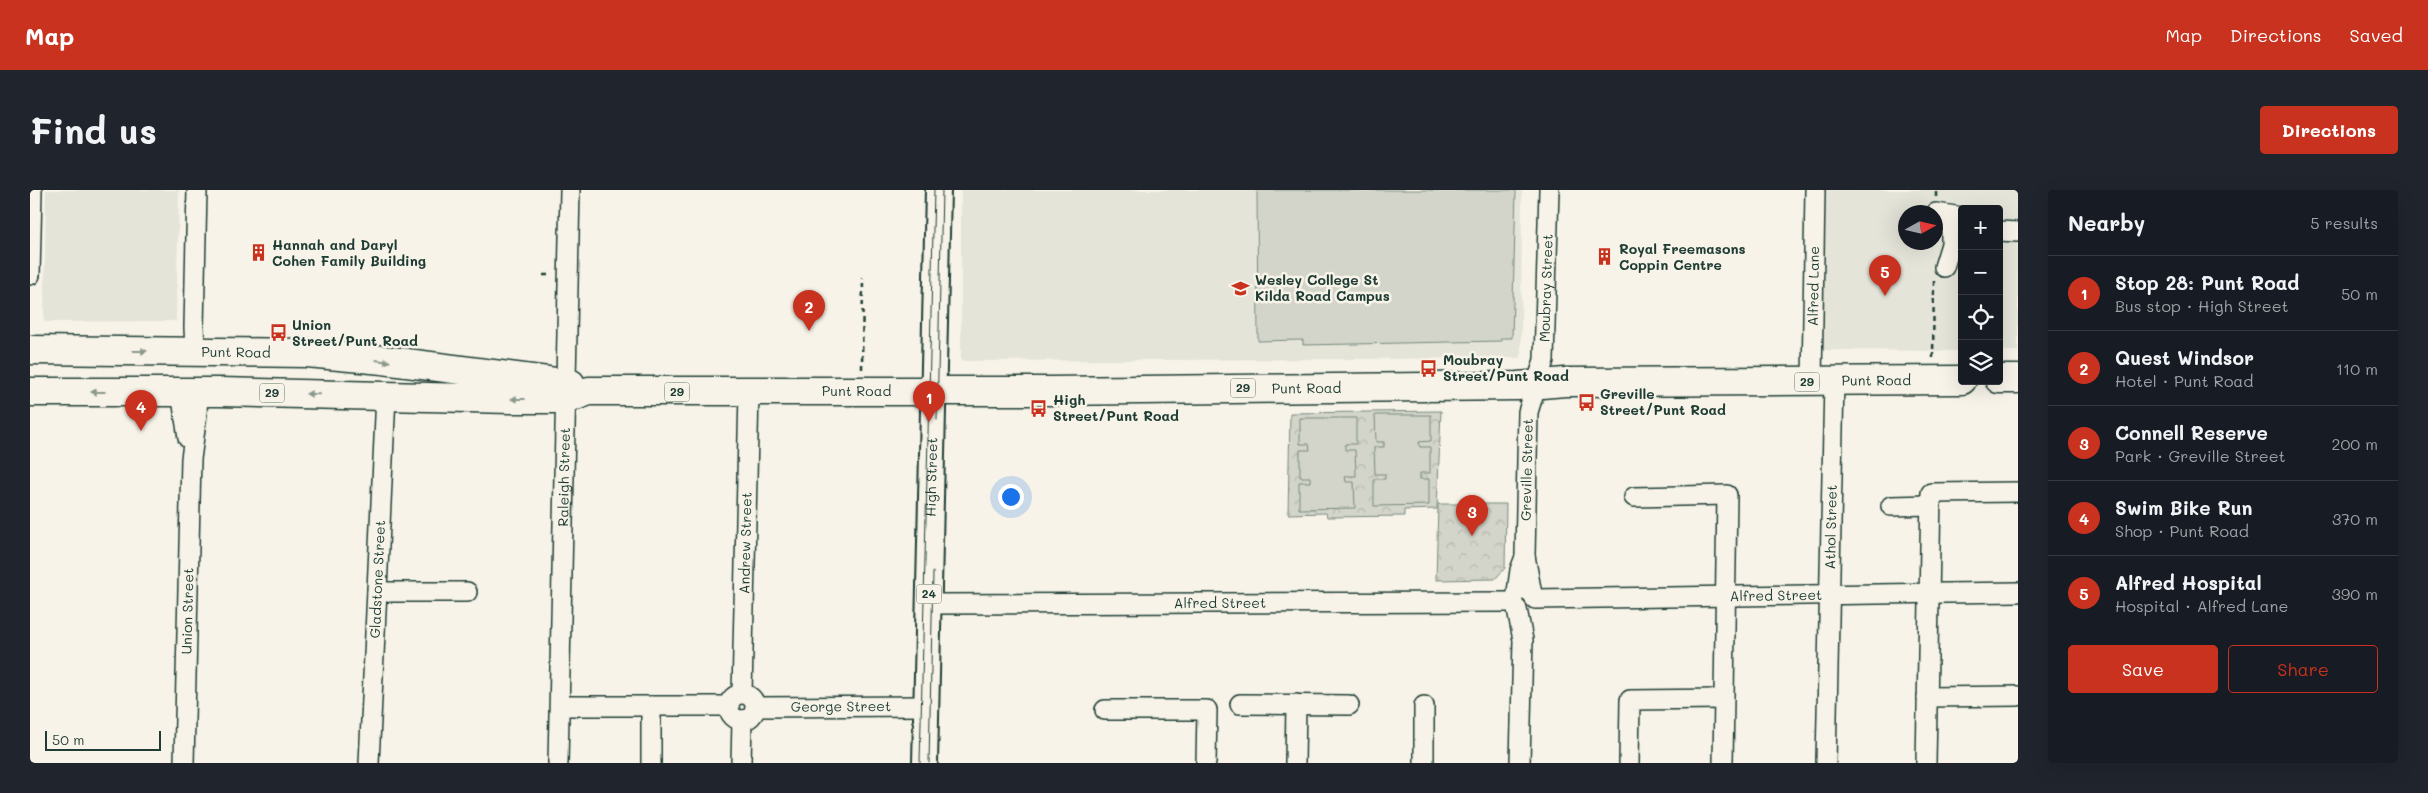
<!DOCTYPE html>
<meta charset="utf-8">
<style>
body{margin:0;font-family:Mali,sans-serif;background:#20242c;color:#f1f3f6}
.controls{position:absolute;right:15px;top:15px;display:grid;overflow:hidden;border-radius:5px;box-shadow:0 5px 20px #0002}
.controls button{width:45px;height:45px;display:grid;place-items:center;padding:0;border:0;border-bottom:1px solid #363941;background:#171b24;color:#f1f3f6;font:25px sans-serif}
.compass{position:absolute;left:1868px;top:15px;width:45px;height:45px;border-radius:50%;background:#171b24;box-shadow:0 5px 20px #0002;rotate:82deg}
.scale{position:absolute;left:15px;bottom:12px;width:116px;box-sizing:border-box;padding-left:5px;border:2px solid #1f3d34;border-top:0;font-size:14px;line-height:18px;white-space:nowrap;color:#1f3d34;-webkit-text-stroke:4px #f7f3e8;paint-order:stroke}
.you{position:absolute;left:980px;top:306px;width:18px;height:18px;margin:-12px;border:4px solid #fff;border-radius:50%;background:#1a73e8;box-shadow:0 0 0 8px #1a73e833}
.badge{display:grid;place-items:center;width:32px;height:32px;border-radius:50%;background:#c8321e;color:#fff;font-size:16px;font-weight:700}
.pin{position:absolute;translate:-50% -41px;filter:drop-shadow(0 1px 2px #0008)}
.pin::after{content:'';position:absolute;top:26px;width:18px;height:15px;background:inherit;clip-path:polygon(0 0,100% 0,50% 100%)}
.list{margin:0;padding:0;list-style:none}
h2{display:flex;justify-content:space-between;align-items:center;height:65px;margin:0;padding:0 20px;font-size:21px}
h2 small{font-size:16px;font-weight:400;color:#9ea1a6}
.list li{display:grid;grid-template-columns:32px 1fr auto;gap:15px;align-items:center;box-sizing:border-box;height:75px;padding:0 20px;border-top:1px solid #363941}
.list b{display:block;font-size:19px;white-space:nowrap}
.list p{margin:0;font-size:16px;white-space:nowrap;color:#9ea1a6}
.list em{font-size:16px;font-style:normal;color:#9ea1a6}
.actions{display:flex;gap:10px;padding:15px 20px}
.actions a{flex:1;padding:11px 0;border:1px solid #c8321e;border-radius:5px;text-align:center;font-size:18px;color:#c8321e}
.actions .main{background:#c8321e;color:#fff}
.icon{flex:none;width:28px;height:28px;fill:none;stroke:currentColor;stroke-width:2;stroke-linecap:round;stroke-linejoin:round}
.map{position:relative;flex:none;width:1988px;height:573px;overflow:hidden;border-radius:5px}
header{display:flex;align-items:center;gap:30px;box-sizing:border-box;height:70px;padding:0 25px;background:#c8321e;color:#fff}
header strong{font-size:24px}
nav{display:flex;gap:28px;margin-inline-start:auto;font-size:18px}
.intro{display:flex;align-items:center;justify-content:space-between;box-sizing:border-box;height:120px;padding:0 30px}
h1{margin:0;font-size:35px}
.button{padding:12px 22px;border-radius:5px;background:#c8321e;color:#fff;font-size:18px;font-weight:700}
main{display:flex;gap:30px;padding:0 30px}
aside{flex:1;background:#171b24;border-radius:5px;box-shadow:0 5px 20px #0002}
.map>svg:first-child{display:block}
.built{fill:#e5e4d9;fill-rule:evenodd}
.forest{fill:url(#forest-crowns);stroke:#79897f}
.pitch{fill:#d3d5ca;stroke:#79897f}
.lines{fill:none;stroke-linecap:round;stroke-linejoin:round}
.minor-casing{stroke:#1f3d34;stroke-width:22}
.major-casing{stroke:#1f3d34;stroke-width:28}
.highway-casing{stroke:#1f3d34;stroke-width:31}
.path{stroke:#1f3d34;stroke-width:2.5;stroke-dasharray:5 4;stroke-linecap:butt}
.minor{stroke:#f7f3e8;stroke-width:19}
.major{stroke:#f7f3e8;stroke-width:24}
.highway{stroke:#f7f3e8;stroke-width:28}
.tram{stroke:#1f3d34;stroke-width:1}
.oneway{fill:#8b988e}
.labels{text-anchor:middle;stroke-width:5;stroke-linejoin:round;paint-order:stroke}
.shield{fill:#f7f3e8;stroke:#60746a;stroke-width:1}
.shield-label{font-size:12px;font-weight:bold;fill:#1f3d34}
.poi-label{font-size:14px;font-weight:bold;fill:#1f3d34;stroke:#f7f3e8;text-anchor:start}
.street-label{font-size:14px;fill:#1f3d34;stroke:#f7f3e8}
</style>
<header>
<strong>Map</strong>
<nav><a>Map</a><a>Directions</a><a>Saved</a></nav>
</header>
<div class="intro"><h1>Find us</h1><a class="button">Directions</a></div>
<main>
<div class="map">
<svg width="1988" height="573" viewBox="0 0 1988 573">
<defs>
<pattern id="forest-crowns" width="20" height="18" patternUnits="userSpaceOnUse" patternTransform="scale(1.25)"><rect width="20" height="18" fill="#d3d5ca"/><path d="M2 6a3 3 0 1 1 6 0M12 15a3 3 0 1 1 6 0" fill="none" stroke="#b5b8ae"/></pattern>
</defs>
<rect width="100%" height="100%" fill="#f7f3e8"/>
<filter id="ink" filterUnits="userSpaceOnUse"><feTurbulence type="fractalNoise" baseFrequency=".02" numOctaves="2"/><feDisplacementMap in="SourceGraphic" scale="10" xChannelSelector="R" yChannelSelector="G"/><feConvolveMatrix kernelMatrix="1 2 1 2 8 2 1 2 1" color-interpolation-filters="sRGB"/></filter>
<g filter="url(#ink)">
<!-- built -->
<path class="built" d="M16,0H149L146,131L14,132Z
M931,0H1492L1491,168L931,171Z
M1778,0H1988V161H1969V19H1932V161L1777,160ZM1876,22H1906V52H1876Z"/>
<!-- forest -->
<path class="forest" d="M1411,221L1407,319L1374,320V326L1297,327L1296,323L1258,324L1260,223Z
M1408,314H1476L1475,378L1465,389L1406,390Z"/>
<!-- pitch -->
<path class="pitch" d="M1227,0H1486L1482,148H1471V151L1273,155V150L1228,151Z
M1345,225H1401V251L1389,252L1390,257H1400V283H1390V289H1399V315L1344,316V289H1355V284H1345L1344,257H1354V252H1346Z
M1270,228H1326V254H1315V260H1325L1326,286H1315L1316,292H1324L1325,318L1269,319V292H1280V287H1270V260H1280L1279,254H1270Z"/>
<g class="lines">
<defs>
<g id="minor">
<path d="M1906,23L1932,27"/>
<path d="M1969,41L1988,42"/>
<path d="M1914,77L1921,54V38"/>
<path d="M0,85L2,0"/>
<path d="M165,161L164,137L167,0"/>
<path id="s1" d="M1782,192L1785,0"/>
<path d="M151,202L158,248"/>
<path d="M1604,307L1697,305L1693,573"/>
<path d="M1861,316L1901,315"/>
<path d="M347,402H437"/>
<path d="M1487,402L1490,380L1495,367"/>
<path id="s2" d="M1502,404L1495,366L1498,222L1514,170L1519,0"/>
<path id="s3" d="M1505,409L1988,402"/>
<path id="s4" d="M898,414L1483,412"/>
<path d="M1487,419L1493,450L1490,573"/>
<path id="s5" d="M712,503L719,202"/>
<circle cx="712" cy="517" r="13"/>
<path d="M1897,507L1988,506"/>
<path d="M1210,514L1319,515"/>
<path d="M530,516H699"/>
<path id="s6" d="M726,517L896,516"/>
<path d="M1075,520H1177L1176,573"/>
<path id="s7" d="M154,573L161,269L167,224L168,202"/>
<path id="s8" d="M339,573L356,205"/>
<path id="s9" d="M528,573L540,0"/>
<path d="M621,573V516"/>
<path d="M711,573L712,530"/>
<path d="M1265,573L1266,514"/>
<path d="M1394,573V516"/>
<path d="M1599,573L1600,510L1693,509"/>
<path id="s10" d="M1796,573L1804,191"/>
<path d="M1896,573L1901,303L1988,302"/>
</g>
<g id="major">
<path id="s11" d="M895,573L908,0"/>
</g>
<g id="highway">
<path id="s12" d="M0,160L277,163L353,170L541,194"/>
<path d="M1969,189H1988"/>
<path id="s13" d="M0,202H190L481,209H537L559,201H1019L1488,196L1535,192L1932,190"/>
</g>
</defs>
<!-- minor casing -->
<use href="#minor" class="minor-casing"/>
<!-- major casing -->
<use href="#major" class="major-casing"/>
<!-- highway casing -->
<use href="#highway" class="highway-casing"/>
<!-- path -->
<path class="path" d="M1906,7V0
M513,85H522
M1903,168L1904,90
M832,179L833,88"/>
<!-- minor -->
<use href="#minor" class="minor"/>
<!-- major -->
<use href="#major" class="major"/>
<!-- highway -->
<use href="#highway" class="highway"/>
<!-- tram -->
<path class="tram" d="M907,230L912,0
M890,573L904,0
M899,573L903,382"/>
</g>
<!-- one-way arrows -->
<defs><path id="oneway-solid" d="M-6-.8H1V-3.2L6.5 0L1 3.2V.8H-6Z" transform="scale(1.25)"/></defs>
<g class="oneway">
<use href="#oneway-solid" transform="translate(110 161)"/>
<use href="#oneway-solid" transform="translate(353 171) rotate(7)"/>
<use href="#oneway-solid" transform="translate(68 202) rotate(-180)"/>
<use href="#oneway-solid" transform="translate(283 204) rotate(-179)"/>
<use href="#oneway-solid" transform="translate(488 209) rotate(180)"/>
</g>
</g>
<!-- icons -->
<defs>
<symbol id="building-bare" viewBox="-9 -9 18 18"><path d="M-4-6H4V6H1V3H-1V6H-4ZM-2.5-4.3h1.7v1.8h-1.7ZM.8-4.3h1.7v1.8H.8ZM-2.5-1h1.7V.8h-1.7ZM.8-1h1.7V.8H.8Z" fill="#c8321e" stroke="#f7f3e8" stroke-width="2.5" paint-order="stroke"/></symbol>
<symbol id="school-bare" viewBox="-9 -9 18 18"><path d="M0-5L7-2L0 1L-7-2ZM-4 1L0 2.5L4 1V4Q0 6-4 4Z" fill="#c8321e" stroke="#f7f3e8" stroke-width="2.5" paint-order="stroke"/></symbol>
<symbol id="bus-bare" viewBox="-9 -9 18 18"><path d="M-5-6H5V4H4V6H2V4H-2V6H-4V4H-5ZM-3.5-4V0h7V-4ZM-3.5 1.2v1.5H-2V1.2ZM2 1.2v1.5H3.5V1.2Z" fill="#c8321e" stroke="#f7f3e8" stroke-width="2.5" paint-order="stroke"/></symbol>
</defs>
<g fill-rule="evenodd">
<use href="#building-bare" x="216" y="50" width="25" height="25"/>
<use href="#building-bare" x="1562" y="54" width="25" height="25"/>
<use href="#school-bare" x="1198" y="86" width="25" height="25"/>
<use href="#bus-bare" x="236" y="130" width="25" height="25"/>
<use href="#bus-bare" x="1386" y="166" width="25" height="25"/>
<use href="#bus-bare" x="1544" y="200" width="25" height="25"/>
<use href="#bus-bare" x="996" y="206" width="25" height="25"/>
</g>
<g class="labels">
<!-- shield labels -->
<g class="shield">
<rect x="1764.5" y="182.5" width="25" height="19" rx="4"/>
<rect x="1200.5" y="188.5" width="25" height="19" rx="4"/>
<rect x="634.5" y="192.5" width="25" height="19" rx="4"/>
<rect x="229.5" y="193.5" width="25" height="19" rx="4"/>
<rect x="886.5" y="394.5" width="25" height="19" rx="4"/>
</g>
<g class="shield-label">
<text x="1777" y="196">29</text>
<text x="1213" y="202">29</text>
<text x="647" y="206">29</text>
<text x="242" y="207">29</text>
<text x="899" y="408">24</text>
</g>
<!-- poi labels -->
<g class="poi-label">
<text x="242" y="60">Hannah and Daryl<tspan x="242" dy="16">Cohen Family Building</tspan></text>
<text x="1589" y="64">Royal Freemasons<tspan x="1589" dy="16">Coppin Centre</tspan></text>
<text x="1225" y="95">Wesley College St<tspan x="1225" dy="16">Kilda Road Campus</tspan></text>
<text x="262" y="140">Union<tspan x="262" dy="16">Street/Punt Road</tspan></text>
<text x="1413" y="175">Moubray<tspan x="1413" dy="16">Street/Punt Road</tspan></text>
<text x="1570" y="209">Greville<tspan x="1570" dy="16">Street/Punt Road</tspan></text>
<text x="1023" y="215">High<tspan x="1023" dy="16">Street/Punt Road</tspan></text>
</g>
<!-- street labels -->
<g class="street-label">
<text dy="5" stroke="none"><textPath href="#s1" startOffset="96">Alfred Lane</textPath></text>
<text dy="5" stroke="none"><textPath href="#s2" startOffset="309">Moubray Street</textPath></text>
<text dy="5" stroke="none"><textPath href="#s12" startOffset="206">Punt Road</textPath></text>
<text dy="5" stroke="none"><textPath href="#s13" startOffset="1848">Punt Road</textPath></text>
<text dy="5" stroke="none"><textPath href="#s13" startOffset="1278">Punt Road</textPath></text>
<text dy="5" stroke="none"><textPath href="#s13" startOffset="828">Punt Road</textPath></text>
<text dy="5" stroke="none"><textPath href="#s2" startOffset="125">Greville Street</textPath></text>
<text dy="5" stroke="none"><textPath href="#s9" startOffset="286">Raleigh Street</textPath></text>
<text dy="5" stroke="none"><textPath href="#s11" startOffset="286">High Street</textPath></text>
<text dy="5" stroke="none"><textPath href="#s10" startOffset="236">Athol Street</textPath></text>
<text dy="5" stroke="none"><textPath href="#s5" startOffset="150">Andrew Street</textPath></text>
<text dy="5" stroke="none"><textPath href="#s8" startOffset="184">Gladstone Street</textPath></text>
<text dy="5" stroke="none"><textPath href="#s3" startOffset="241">Alfred Street</textPath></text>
<text dy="5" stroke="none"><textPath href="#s4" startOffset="292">Alfred Street</textPath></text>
<text dy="5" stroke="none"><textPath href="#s7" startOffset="152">Union Street</textPath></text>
<text dy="5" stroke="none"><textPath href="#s6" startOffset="85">George Street</textPath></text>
</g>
</g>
</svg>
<div class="controls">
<button>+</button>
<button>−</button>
<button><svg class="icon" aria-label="locate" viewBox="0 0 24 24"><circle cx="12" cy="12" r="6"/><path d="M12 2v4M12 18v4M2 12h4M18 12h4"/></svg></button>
<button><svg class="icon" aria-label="layers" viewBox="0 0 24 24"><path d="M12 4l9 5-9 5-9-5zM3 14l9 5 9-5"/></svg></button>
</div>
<svg class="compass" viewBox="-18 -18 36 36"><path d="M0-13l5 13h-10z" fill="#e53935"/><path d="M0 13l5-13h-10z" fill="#9ea1a6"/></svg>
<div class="scale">50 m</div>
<div class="you"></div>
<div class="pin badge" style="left:899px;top:232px">1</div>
<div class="pin badge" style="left:779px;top:141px">2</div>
<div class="pin badge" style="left:1442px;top:346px">3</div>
<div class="pin badge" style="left:111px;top:241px">4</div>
<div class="pin badge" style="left:1855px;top:106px">5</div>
</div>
<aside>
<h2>Nearby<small>5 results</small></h2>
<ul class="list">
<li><span class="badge">1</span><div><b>Stop 28: Punt Road</b><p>Bus stop · High Street</p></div><em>50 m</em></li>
<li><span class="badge">2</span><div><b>Quest Windsor</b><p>Hotel · Punt Road</p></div><em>110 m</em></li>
<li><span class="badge">3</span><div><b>Connell Reserve</b><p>Park · Greville Street</p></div><em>200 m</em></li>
<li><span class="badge">4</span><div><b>Swim Bike Run</b><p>Shop · Punt Road</p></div><em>370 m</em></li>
<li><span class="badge">5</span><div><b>Alfred Hospital</b><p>Hospital · Alfred Lane</p></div><em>390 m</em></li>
</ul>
<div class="actions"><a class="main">Save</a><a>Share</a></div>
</aside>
</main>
